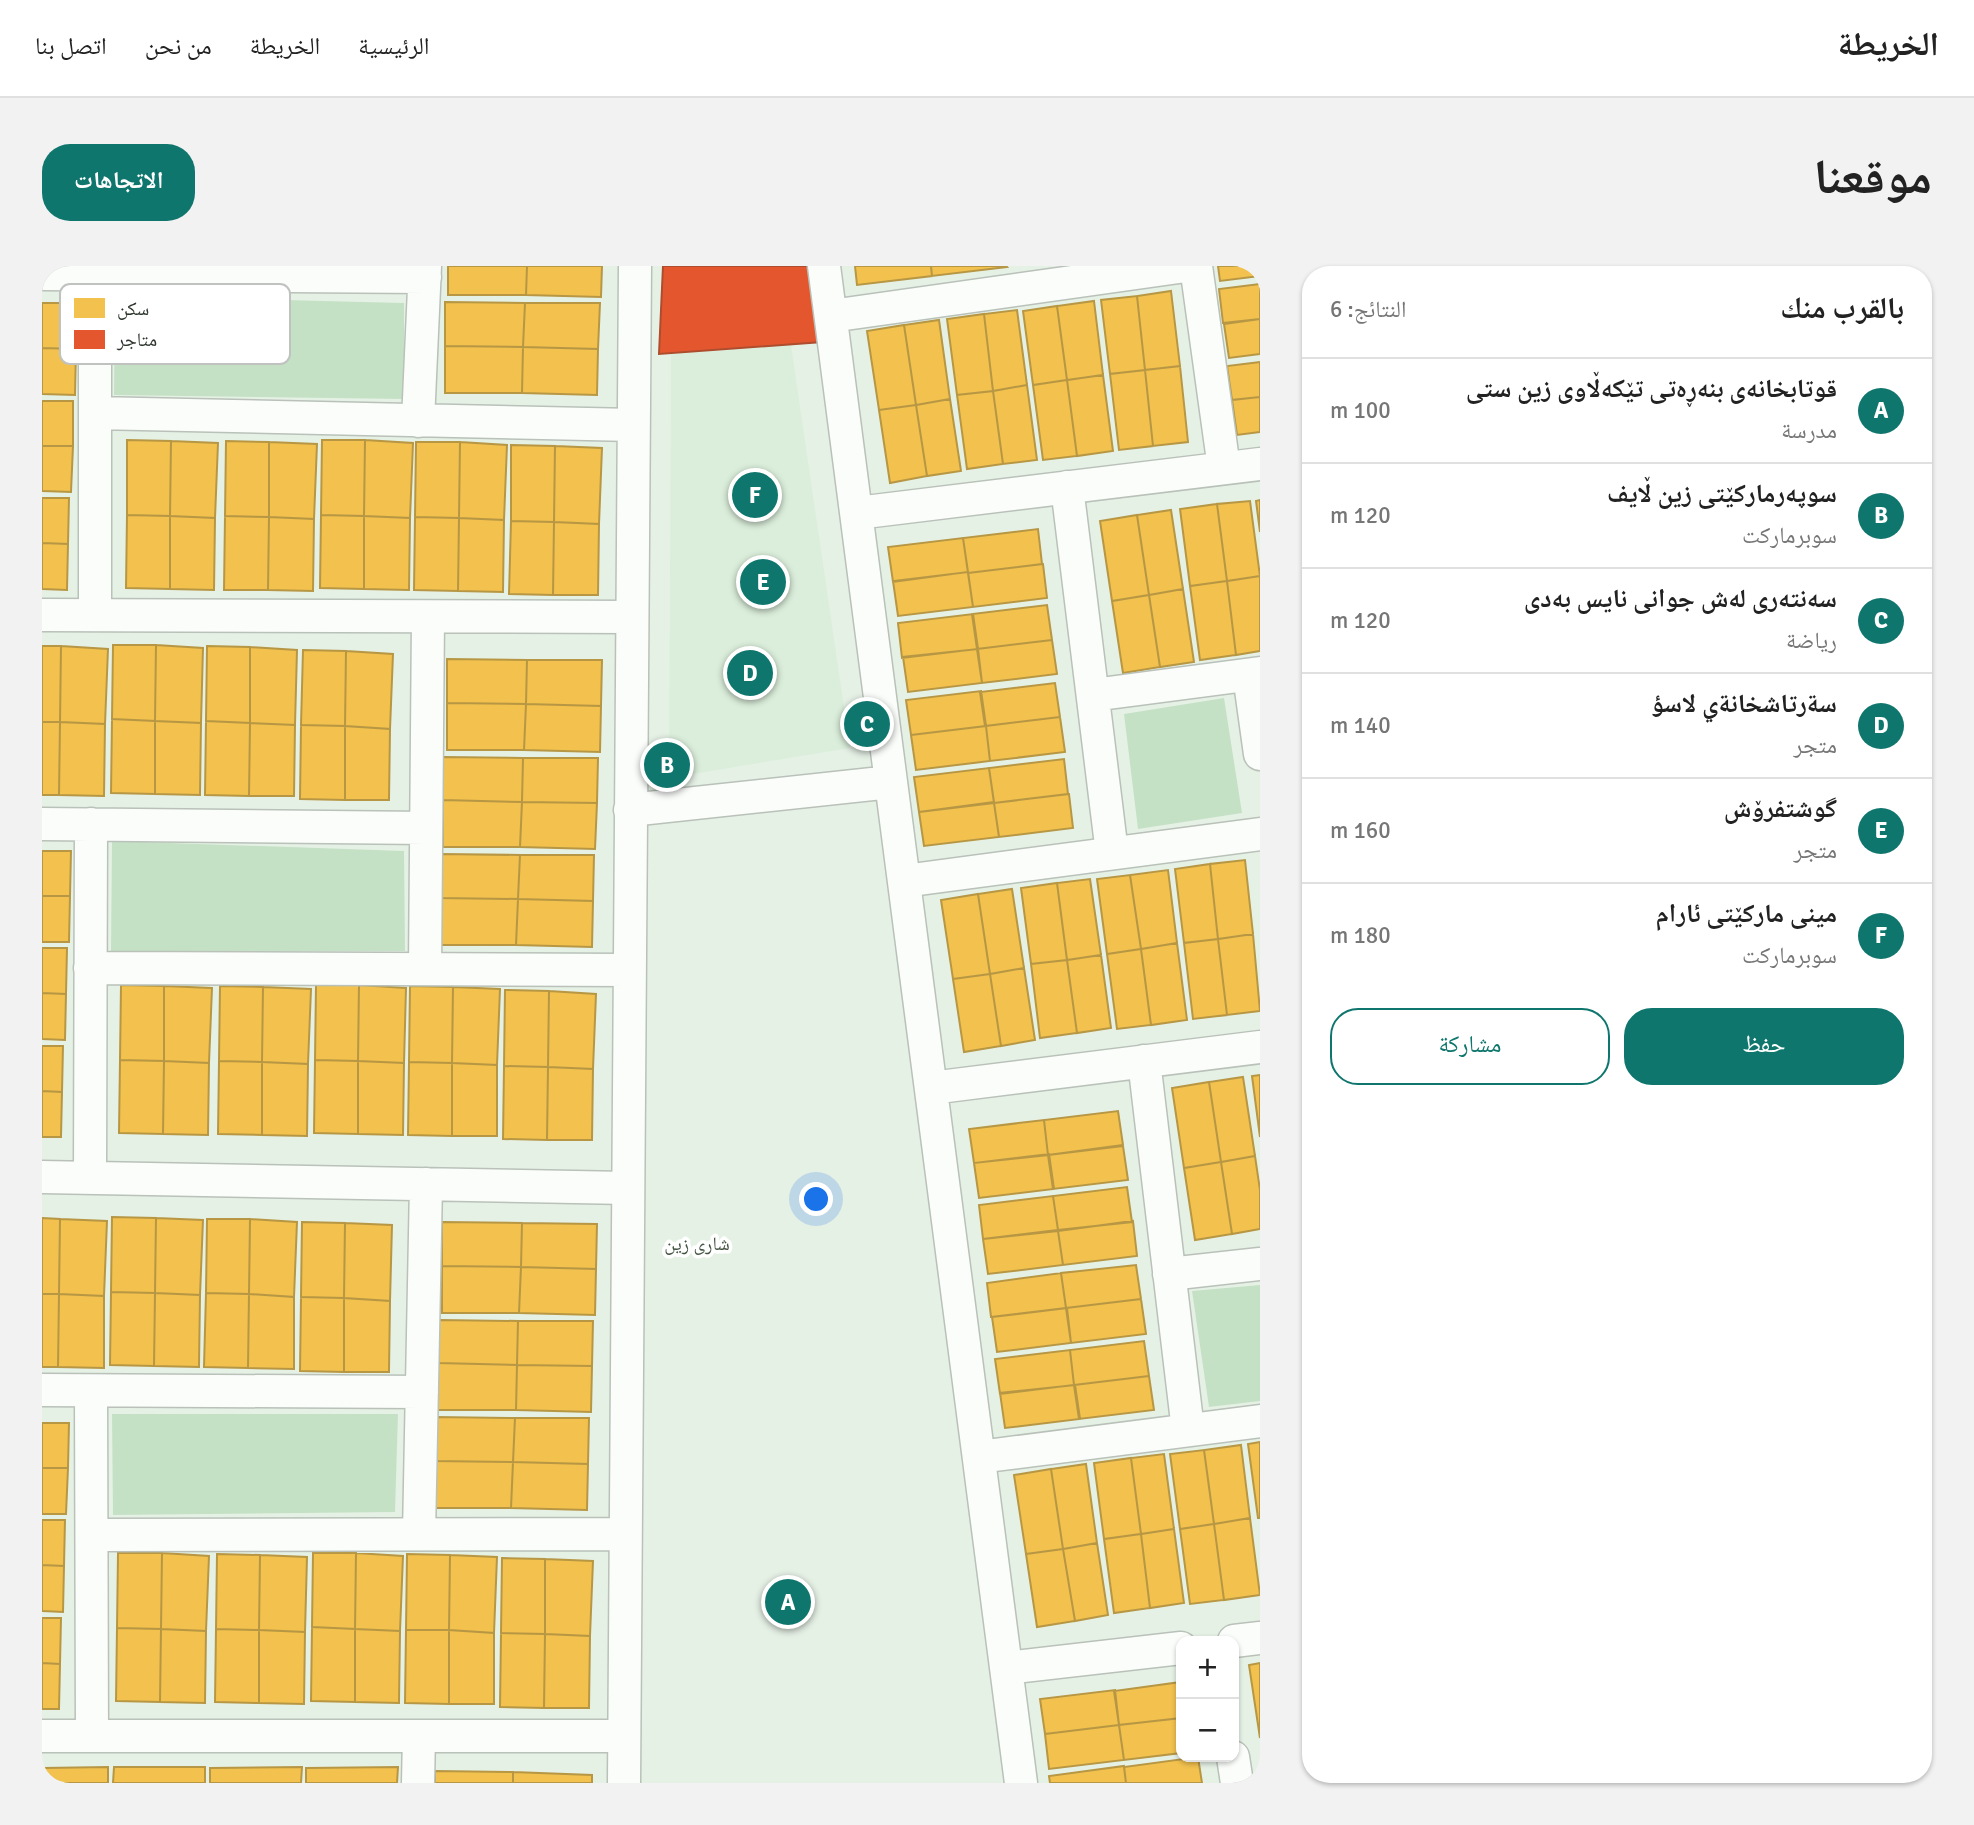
<!DOCTYPE html>
<html lang="ar">
<meta charset="utf-8">
<style>
body{margin:0;font-family:Signika,"Noto Naskh Arabic",sans-serif;background:#f2f2f2;color:#222;direction:rtl}
.controls{position:absolute;right:21px;bottom:21px;display:grid;overflow:hidden;border-radius:14px;box-shadow:0 2px 5px #0004}
.controls button{width:63px;height:63px;display:grid;place-items:center;padding:0;border:0;border-bottom:2px solid #e0e0e0;background:#fff;color:#222;font:35px sans-serif}
.you{position:absolute;left:775px;top:934px;width:24px;height:24px;margin:-18px;border:5px solid #fff;border-radius:50%;background:#1a73e8;box-shadow:0 0 0 10px #1a73e833}
.badge{display:grid;place-items:center;width:46px;height:46px;border-radius:50%;background:#0f766e;color:#fff;font-size:23px;font-weight:700}
.pin{position:absolute;translate:-50% -50%;border:4px solid #fff;box-shadow:0 2px 7px #0006}
.list{margin:0;padding:0;list-style:none}
h2{display:flex;justify-content:space-between;align-items:center;height:91px;margin:0;padding:0 28px;font-size:30px}
h2 small{font-size:23px;font-weight:400;color:#767676}
.list li{display:grid;grid-template-columns:46px 1fr auto;gap:21px;align-items:center;box-sizing:border-box;height:105px;padding:0 28px;border-top:2px solid #e0e0e0}
.list b{display:block;font-size:26px;white-space:nowrap}
.list p{margin:0;font-size:23px;white-space:nowrap;color:#767676}
.list em{font-size:23px;font-style:normal;color:#767676}
.actions{display:flex;gap:14px;padding:21px 28px}
.actions a{flex:1;padding:16px 0;border:2px solid #0f766e;border-radius:28px;text-align:center;font-size:24px;color:#0f766e}
.actions .main{background:#0f766e;color:#fff}
.map{position:relative;flex:none;width:1218px;height:1517px;overflow:hidden;direction:ltr;border-radius:28px}
header{display:flex;align-items:center;gap:42px;box-sizing:border-box;height:98px;padding:0 35px;background:#fff;border-bottom:2px solid #e0e0e0}
header strong{font-size:33px}
nav{display:flex;gap:38px;margin-inline-start:auto;font-size:24px}
.intro{display:flex;align-items:center;justify-content:space-between;box-sizing:border-box;height:168px;padding:0 42px}
h1{margin:0;font-size:49px}
.button{padding:18px 32px;border-radius:28px;background:#0f766e;color:#fff;font-size:24px;font-weight:700}
main{display:flex;gap:42px;padding:0 42px}
aside{flex:1;background:#fff;border-radius:28px;box-shadow:0 2px 5px #0004}
.map>svg:first-child{display:block}
.built{fill:#dbeedb}
.green{fill:#c5e1c5}
.homes{fill:#f2c14e;stroke:#b79744;stroke-width:2}
.shops{fill:#e4572e;stroke:#ad4d2e;stroke-width:2}
.lines{fill:none;stroke-linecap:round;stroke-linejoin:round}
.street-casing{stroke:#b9c1b9;stroke-width:35}
.street{stroke:#fbfdfb;stroke-width:32}
.labels{text-anchor:middle;stroke-width:7;stroke-linejoin:round;paint-order:stroke}
.neighbourhood-label{font-size:19px;fill:#445443;stroke:#fff}
.key{fill:#fff;stroke:#c0c2c0;stroke-width:2}
.key-label{font-size:19px;fill:#2d352d}
</style>
<header>
<strong>الخريطة</strong>
<nav><a>الرئيسية</a><a>الخريطة</a><a>من نحن</a><a>اتصل بنا</a></nav>
</header>
<div class="intro"><h1>موقعنا</h1><a class="button">الاتجاهات</a></div>
<main>
<aside>
<h2>بالقرب منك<small>النتائج: 6</small></h2>
<ul class="list">
<li><span class="badge">A</span><div><b>قوتابخانەی بنەڕەتی تێکەڵاوی زین ستی</b><p>مدرسة</p></div><em>100 m</em></li>
<li><span class="badge">B</span><div><b>سوپەرماركێتی زین ڵایف</b><p>سوبرماركت</p></div><em>120 m</em></li>
<li><span class="badge">C</span><div><b>سەنتەری لەش جوانی نایس بەدی</b><p>رياضة</p></div><em>120 m</em></li>
<li><span class="badge">D</span><div><b>سةرتاشخانةي لاسؤ</b><p>متجر</p></div><em>140 m</em></li>
<li><span class="badge">E</span><div><b>گوشتفرۆش</b><p>متجر</p></div><em>160 m</em></li>
<li><span class="badge">F</span><div><b>مينی ماركێتی ئارام</b><p>سوبرماركت</p></div><em>180 m</em></li>
</ul>
<div class="actions"><a class="main">حفظ</a><a>مشاركة</a></div>
</aside>
<div class="map">
<svg width="1218" height="1517" viewBox="0 0 1218 1517">
<rect width="100%" height="100%" fill="#e6f1e6"/>
<!-- built -->
<path class="built" d="M748,72L808,482L627,512L629,88Z"/>
<!-- green -->
<path class="green" d="M73,30L362,37V133L72,129Z
M1182,432L1200,547L1096,563L1082,448Z
M70,575L362,585L363,685H69Z
M1218,1019V1135L1167,1141L1150,1025Z
M70,1148H356L353,1246L71,1249Z"/>
<!-- homes -->
<path class="homes" d="M406,0H485L484,29H406Z
M485,0H560L559,31L484,29Z
M813,0H889L890,10L815,19Z
M889,0H964L965,1L890,10Z
M1176,0H1218V10L1178,15Z
M1218,18V53L1181,57L1177,23Z
M1129,25L1138,100L1103,104L1095,30Z
M1095,30L1103,104L1068,108L1059,34Z
M1052,35L1061,109L1025,114L1015,40Z
M403,36L483,37L481,81L403,80Z
M0,37H35L34,83L0,82Z
M483,37H558L556,83L481,81Z
M1015,40L1025,114L991,119L981,45Z
M975,44L985,119L951,125L942,48Z
M942,48L951,125L915,129L905,53Z
M1218,53V88L1187,92L1182,58Z
M897,54L908,133L874,139L862,59Z
M862,59L874,139L837,144L825,65Z
M403,80L481,81L480,127H403Z
M481,81L556,83L555,129L480,127Z
M0,82L34,83L33,129L0,128Z
M1218,96V131L1190,134L1185,100Z
M1138,100L1146,176L1111,180L1103,104Z
M1103,104L1111,180L1077,184L1068,108Z
M1061,109L1071,185L1035,190L1025,114Z
M1025,114L1035,190L1001,194L991,119Z
M985,119L995,194L961,198L951,125Z
M951,125L961,198L925,203L915,129Z
M1218,131V166L1195,169L1190,134Z
M908,133L919,205L885,210L874,139Z
M0,135H31V180H0Z
M874,139L885,210L848,217L837,144Z
M85,174L129,175L128,250L85,249Z
M280,174H323L322,250L279,249Z
M323,174L371,177L368,252L322,250Z
M129,175L176,177L173,252L128,250Z
M184,175L227,176V251L183,250Z
M227,176L275,178L272,253L227,251Z
M374,176H418L417,252L373,251Z
M418,176L465,179L462,254L417,252Z
M469,179L513,180L512,256L469,255Z
M0,180H31L29,226L0,225Z
M513,180L560,182L557,258L512,256Z
M0,232H27L26,278L0,277Z
M1218,234V266L1214,235Z
M1208,235L1218,310L1185,315L1175,238Z
M1175,238L1185,315L1148,320L1138,243Z
M1129,244L1141,323L1107,329L1095,249Z
M85,249L128,250V323L84,322Z
M279,249L322,250V323L278,322Z
M1095,249L1107,329L1070,335L1058,255Z
M128,250L173,252L172,324L128,323Z
M183,250L227,251L226,324H182Z
M322,250L368,252L367,324L322,323Z
M227,251L272,253L271,325L226,324Z
M373,251L417,252L416,325L372,324Z
M417,252L462,254L461,326L416,325Z
M469,255L512,256L511,329L467,328Z
M512,256L557,258L556,329H511Z
M996,263L1000,298L926,307L921,272Z
M921,272L926,306L851,316L846,281Z
M0,277L26,278L25,324L0,323Z
M1001,298L1005,332L931,341L926,307Z
M926,306L931,341L856,350L851,315Z
M1218,310V385L1194,389L1185,315Z
M1185,315L1194,389L1158,394L1148,320Z
M1141,323L1152,396L1118,401L1107,329Z
M1107,329L1118,401L1081,407L1070,335Z
M1005,339L1010,374L935,383L930,348Z
M931,348L936,383L860,392L856,357Z
M1010,374L1015,408L940,417L935,383Z
M71,379H114L113,455L70,453Z
M114,379L161,382L159,457L113,455Z
M0,380H19L18,456H0Z
M19,380L66,383L63,458L18,456Z
M165,380L208,381V457L164,455Z
M208,381L255,384L253,459L208,457Z
M936,383L940,417L866,426L861,391Z
M261,384L304,385L303,460L259,459Z
M304,385L351,388L348,463L303,460Z
M405,393L485,394L484,438L405,437Z
M485,394H560L559,440L484,438Z
M1013,417L1018,451L943,460L938,426Z
M939,425L944,460L869,469L864,434Z
M405,437L484,438L482,484H405Z
M484,438L559,440L558,486L482,484Z
M1018,451L1023,486L948,495L944,460Z
M70,453L113,455V528L69,527Z
M113,455L159,457L158,529L113,528Z
M164,455L208,457L207,530L163,529Z
M0,456H18L17,529H0Z
M18,456L63,458L62,530L17,529Z
M208,457L253,459L252,530H207Z
M259,459L303,460V534L258,533Z
M303,460L348,463L347,534H303Z
M944,460L948,495L874,504L869,469Z
M401,491L481,492L480,536L401,534Z
M481,492H556L555,537L480,536Z
M1022,493L1026,528L952,537L947,502Z
M947,502L952,536L877,546L872,511Z
M1027,528L1031,562L957,571L952,537Z
M401,534L480,536L478,581H401Z
M480,536L555,537L553,583L478,581Z
M952,537L957,571L882,580L877,546Z
M0,585H29L28,630H0Z
M398,588L478,589L476,633L397,632Z
M478,589H552L551,635L476,633Z
M1203,594L1211,668L1176,673L1168,598Z
M1168,598L1176,673L1142,677L1133,603Z
M1126,604L1135,677L1099,683L1088,609Z
M1088,609L1099,683L1065,688L1055,613Z
M1048,613L1059,689L1025,694L1015,617Z
M1015,617L1025,694L989,698L979,622Z
M970,623L982,702L948,708L936,628Z
M936,628L948,708L911,713L899,634Z
M0,630H28L27,676H0Z
M397,632L476,633L474,679H397Z
M476,633L551,635L550,681L474,679Z
M1211,668L1218,745L1185,749L1176,673Z
M1176,673L1185,749L1151,753L1142,677Z
M1135,677L1145,754L1109,759L1099,683Z
M0,682H25L24,728L0,727Z
M1099,683L1109,759L1075,763L1065,688Z
M1059,689L1069,762L1035,767L1025,694Z
M1025,694L1035,767L998,772L989,698Z
M982,702L993,774L959,780L948,708Z
M948,708L959,780L922,786L911,713Z
M79,719L122,720V795L78,794Z
M274,719H317L316,795L273,794Z
M317,719L364,722L362,797L316,795Z
M122,720L170,722L167,797L122,795Z
M178,720L221,721L220,796L177,795Z
M368,720L411,721L410,797L367,796Z
M221,721L269,723L266,798L220,796Z
M411,721L458,723L455,799L410,797Z
M463,724L507,725L506,801L462,800Z
M507,725L554,728L551,803L506,801Z
M0,727L24,728L23,774L0,773Z
M0,780H21L20,826L0,825Z
M78,794L122,795L121,868L77,867Z
M273,794L316,795V868L272,867Z
M122,795L167,797L166,869L121,868Z
M177,795L220,796V869L176,868Z
M316,795L362,797L361,869L316,868Z
M220,796L266,798L265,870L220,869Z
M367,796L410,797V870L366,869Z
M410,797L455,799V870H410Z
M462,800L506,801L505,874L461,873Z
M506,801L551,803L550,874H505Z
M1218,809V871L1210,810Z
M1201,811L1213,890L1179,896L1167,816Z
M1167,816L1179,896L1142,902L1130,822Z
M0,825L20,826L19,871H0Z
M1076,845L1081,879L1006,889L1002,854Z
M1002,854L1006,889L932,897L927,863Z
M1081,880L1086,914L1011,923L1006,889Z
M1007,888L1012,923L937,932L932,897Z
M1213,890L1218,924V963L1190,968L1179,896Z
M1179,896L1190,968L1153,974L1142,902Z
M1085,921L1090,956L1016,964L1011,930Z
M1011,930L1016,964L941,973L937,939Z
M70,951L114,952L113,1027L69,1026Z
M0,952L18,953L17,1028H0Z
M114,952L161,954L158,1029L113,1027Z
M18,953L65,955L62,1030L17,1028Z
M165,953H208L207,1028L164,1027Z
M208,953L255,956L252,1031L207,1028Z
M1091,955L1095,990L1021,999L1016,965Z
M260,956L303,957L302,1032L259,1031Z
M400,956L480,957L479,1001L400,1000Z
M303,957L350,959L348,1035L302,1032Z
M480,957L555,958L554,1003L479,1001Z
M1016,965L1021,999L946,1008L941,973Z
M1094,999L1099,1033L1024,1042L1019,1007Z
M400,1000L479,1001L477,1047H400Z
M479,1001L554,1003L553,1049L477,1047Z
M1019,1007L1024,1042L949,1051L945,1017Z
M69,1026L113,1027L112,1100L68,1099Z
M113,1027L158,1029L157,1101L112,1100Z
M164,1027L207,1028L206,1102L162,1101Z
M0,1028H17L16,1101H0Z
M17,1028L62,1030V1102L16,1101Z
M207,1028L252,1031V1103L206,1102Z
M259,1031L302,1032V1106L258,1105Z
M302,1032L348,1035L347,1106H302Z
M1099,1033L1104,1068L1029,1077L1024,1042Z
M1025,1042L1029,1077L955,1086L950,1051Z
M397,1054L476,1055L475,1099L396,1097Z
M476,1055H551L550,1100L475,1099Z
M1102,1075L1107,1110L1032,1119L1028,1084Z
M1028,1084L1032,1119L958,1128L953,1093Z
M396,1097L475,1099L474,1144H396Z
M475,1099L550,1100L549,1146L474,1144Z
M1107,1110L1112,1144L1037,1153L1032,1119Z
M1033,1119L1038,1153L963,1162L958,1127Z
M393,1151L473,1152L471,1196L392,1195Z
M473,1152H547L546,1198L471,1196Z
M0,1157H27L26,1202H0Z
M1218,1176V1252H1216L1206,1178Z
M1199,1179L1208,1252L1172,1258L1162,1184Z
M1162,1184L1172,1258L1138,1263L1128,1188Z
M1122,1188L1132,1263L1099,1268L1089,1192Z
M1089,1192L1099,1268L1062,1273L1052,1197Z
M392,1195L471,1196L469,1242H392Z
M471,1196L546,1198L545,1244L469,1242Z
M1044,1198L1055,1277L1021,1283L1009,1203Z
M0,1202H26L24,1248H0Z
M1009,1203L1021,1283L984,1288L972,1209Z
M1208,1252L1218,1329L1182,1334L1172,1258Z
M0,1254H23L22,1300L0,1299Z
M1172,1258L1182,1334L1148,1338L1138,1263Z
M1132,1263L1142,1337L1108,1342L1099,1268Z
M1099,1268L1108,1342L1072,1347L1062,1273Z
M1055,1277L1066,1349L1033,1355L1021,1283Z
M1021,1283L1033,1355L995,1361L984,1288Z
M76,1287H120L119,1363L75,1362Z
M120,1287L167,1290L164,1365L119,1363Z
M271,1287H314L313,1363L270,1361Z
M314,1287L361,1290L358,1365L313,1363Z
M175,1288L218,1289L217,1364L174,1363Z
M365,1288L408,1289L407,1364H364Z
M218,1289L265,1291L263,1366L217,1364Z
M408,1289L455,1291L452,1367L407,1364Z
M460,1292L503,1293V1368L459,1367Z
M503,1293L551,1295L548,1370L503,1368Z
M0,1299L22,1300L21,1346L0,1345Z
M0,1352H19L18,1398L0,1397Z
M270,1361L313,1363V1436L269,1435Z
M75,1362L119,1363L118,1436L74,1435Z
M119,1363L164,1365L163,1437L118,1436Z
M174,1363L217,1364V1437L173,1436Z
M313,1363L358,1365L357,1437L313,1436Z
M217,1364L263,1366L262,1438L217,1437Z
M364,1364H407V1438L363,1437Z
M407,1364L452,1367V1438H407Z
M459,1367L503,1368L502,1442L458,1441Z
M503,1368L548,1370L547,1442H502Z
M0,1397L18,1398L17,1443H0Z
M1218,1397V1472L1207,1399Z
M1139,1416V1452L1077,1459L1072,1425Z
M1073,1424L1077,1459L1003,1468L998,1433Z
M1139,1452V1487L1082,1494L1077,1459Z
M1077,1459L1082,1494L1007,1503L1003,1468Z
M1156,1491L1160,1517H1084L1082,1501Z
M1082,1500L1084,1517H1008L1007,1510Z
M66,1501V1517H0V1502Z
M72,1501H163V1517H71Z
M260,1501L259,1517H168V1502Z
M356,1501L355,1517H264V1502Z
M393,1505L471,1506V1517H393Z
M471,1506L550,1509V1517H471Z"/>
<!-- shops -->
<path class="shops" d="M621,0H768L780,76L617,88Z"/>
<g class="lines">
<defs>
<path id="street" d="M782,0L979,1517
M1154,0L1182,202
M0,8L383,11
M789,50L1144,0
M53,147L591,159
M376,155L383,0
M1025,221L1070,587
M815,247L1218,198
M0,349L589,351
M53,349V8
M1207,409L1218,488
M1051,429L1218,407
M588,544L849,516
M0,558L384,562
M862,615L1218,568
M48,702L587,704
M383,703L386,351
M1102,795L1146,1164
M889,822L1218,781
M0,911L585,922
M48,912L49,558
M1127,1008L1218,998
M0,1124L380,1126
M49,1125L50,1470
M937,1191L1218,1155
M377,1268L384,918
M50,1269L583,1268
M1192,1375L1218,1372
M964,1402L1139,1382
M0,1470H581
M1191,1491L1195,1517
M376,1517L377,1470
M582,1517L593,0"/>
</defs>
<!-- street casing -->
<use href="#street" class="street-casing"/>
<!-- street -->
<use href="#street" class="street"/>
</g>
<g class="labels">
<!-- neighbourhood labels -->
<g class="neighbourhood-label">
<text x="655" y="984">شاری زین</text>
</g>
</g>
<!-- legend -->
<rect x="18" y="18" width="230" height="80" rx="10" class="key"/>
<rect x="32" y="32" width="31" height="20" fill="#f2c14e"/>
<rect x="32" y="64" width="31" height="19" fill="#e4572e"/>
<g class="key-label">
<text x="75" y="49">سكن</text>
<text x="75" y="80">متاجر</text>
</g>
</svg>
<div class="controls">
<button>+</button>
<button>−</button>
</div>
<div class="you"></div>
<div class="pin badge" style="left:746px;top:1336px">A</div>
<div class="pin badge" style="left:625px;top:499px">B</div>
<div class="pin badge" style="left:825px;top:458px">C</div>
<div class="pin badge" style="left:708px;top:407px">D</div>
<div class="pin badge" style="left:721px;top:316px">E</div>
<div class="pin badge" style="left:713px;top:229px">F</div>
</div>
</main>
